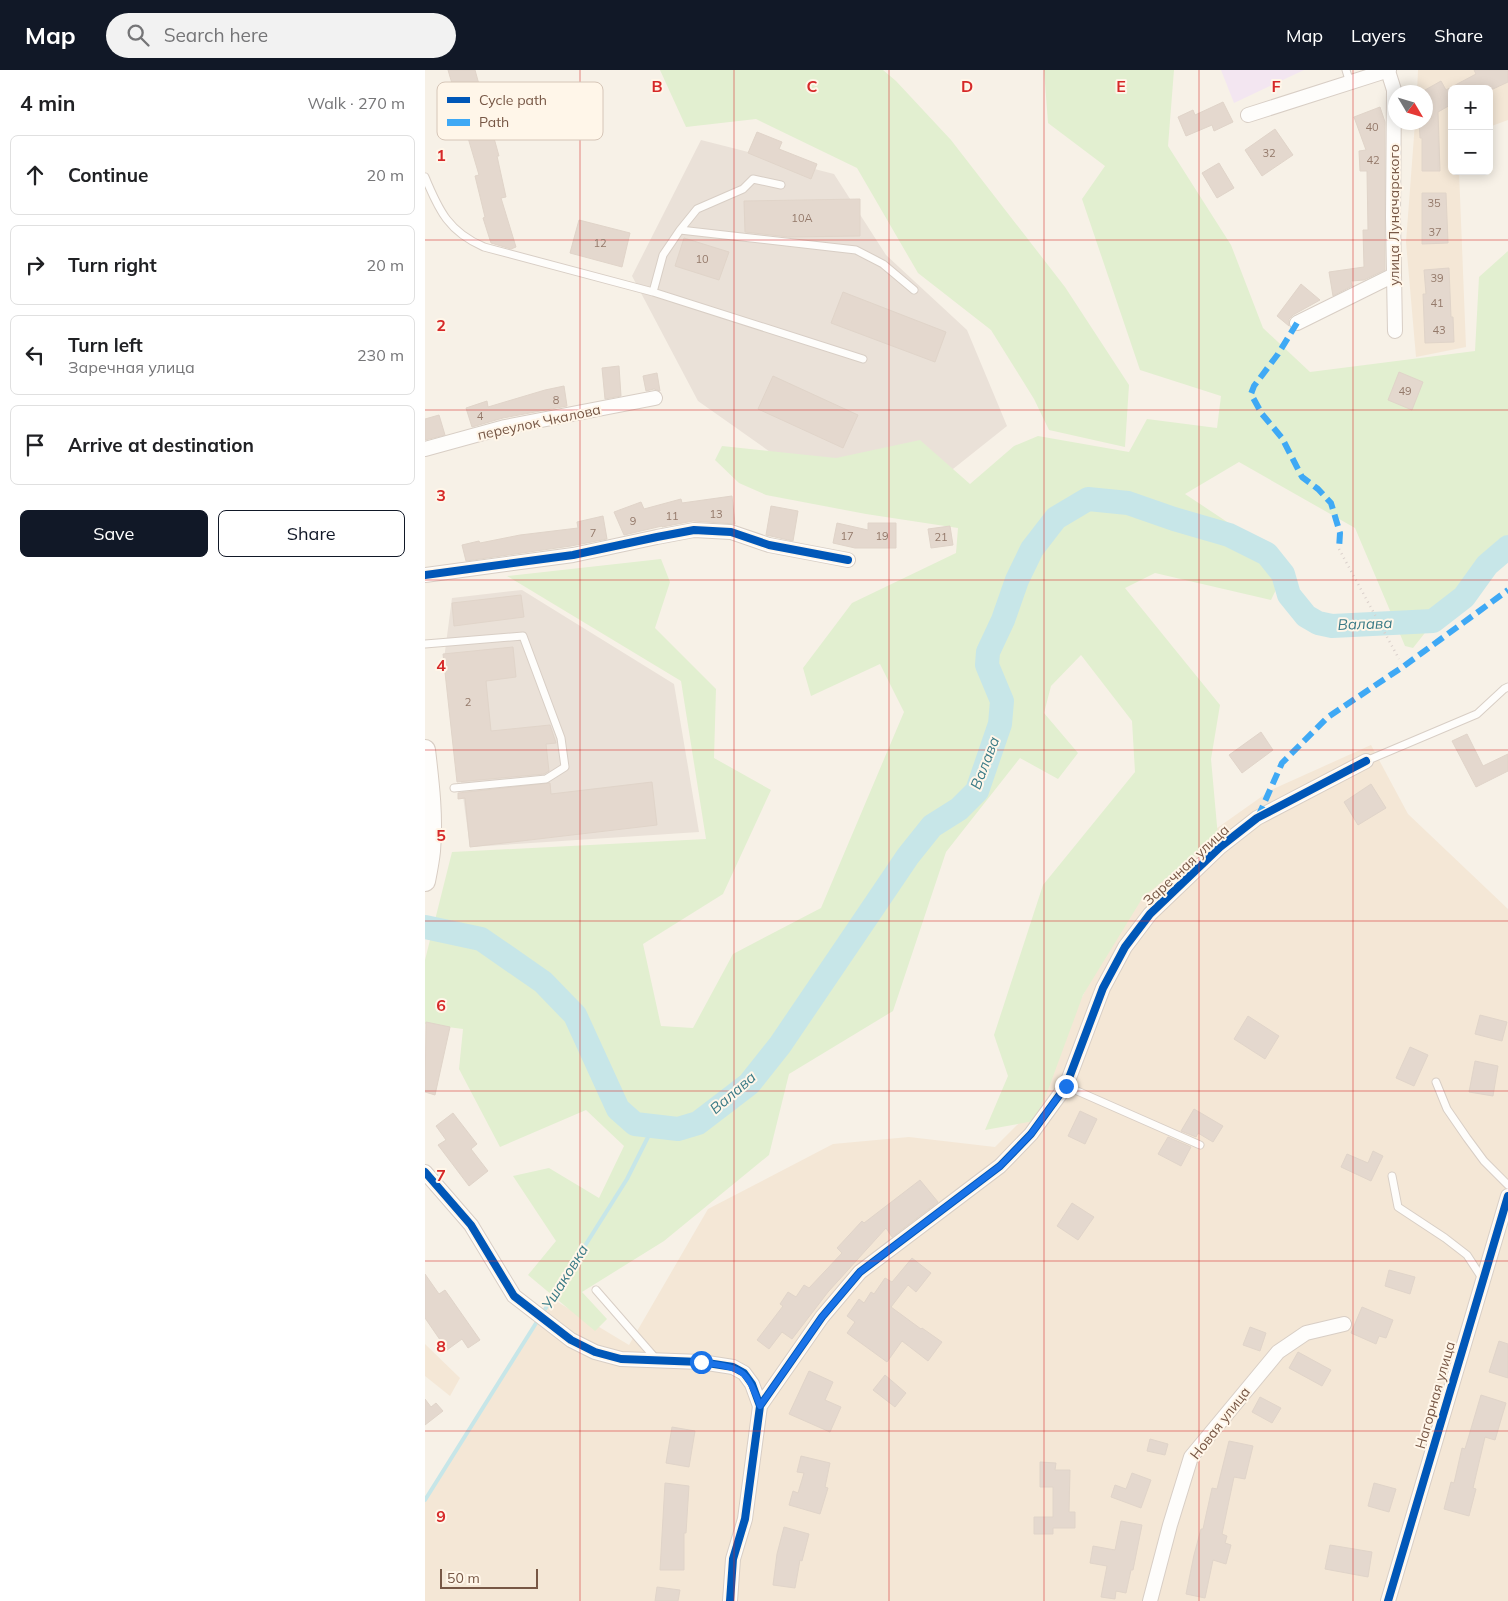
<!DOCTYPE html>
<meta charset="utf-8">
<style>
body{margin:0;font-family:Mulish,sans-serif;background:#f2f2f2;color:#202124}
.controls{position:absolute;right:15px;top:15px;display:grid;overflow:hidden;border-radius:8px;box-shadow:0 2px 12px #0003}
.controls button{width:45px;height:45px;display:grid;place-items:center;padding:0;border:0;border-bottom:1px solid #e0e0e0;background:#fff;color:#202124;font:25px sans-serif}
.compass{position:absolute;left:963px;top:15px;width:45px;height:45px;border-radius:50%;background:#fff;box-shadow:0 2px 12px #0003;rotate:128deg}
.scale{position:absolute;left:15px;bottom:12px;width:98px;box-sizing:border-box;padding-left:5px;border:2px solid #775745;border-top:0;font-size:14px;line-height:18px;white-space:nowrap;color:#775745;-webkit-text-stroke:4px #fff6e9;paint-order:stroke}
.stop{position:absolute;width:15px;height:15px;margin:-11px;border:4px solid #1a73e8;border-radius:50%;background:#fff}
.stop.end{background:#1a73e8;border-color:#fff;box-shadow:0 1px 5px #0008}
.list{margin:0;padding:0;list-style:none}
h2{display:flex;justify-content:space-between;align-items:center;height:65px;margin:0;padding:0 20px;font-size:21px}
h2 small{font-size:16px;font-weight:400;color:#757577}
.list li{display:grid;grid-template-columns:32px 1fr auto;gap:15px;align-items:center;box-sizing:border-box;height:80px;margin:0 10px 10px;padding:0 10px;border:1px solid #e0e0e0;border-radius:8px}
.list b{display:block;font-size:19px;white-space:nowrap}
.list p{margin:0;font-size:16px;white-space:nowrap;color:#757577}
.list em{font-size:16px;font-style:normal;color:#757577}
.actions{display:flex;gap:10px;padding:15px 20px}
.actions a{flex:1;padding:11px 0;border:1px solid #111827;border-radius:8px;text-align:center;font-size:18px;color:#111827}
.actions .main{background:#111827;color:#fff}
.icon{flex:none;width:28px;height:28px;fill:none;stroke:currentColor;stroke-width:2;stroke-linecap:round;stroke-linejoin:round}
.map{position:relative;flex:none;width:1083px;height:1531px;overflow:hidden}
header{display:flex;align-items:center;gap:30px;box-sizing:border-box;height:70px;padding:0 25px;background:#111827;color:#fff}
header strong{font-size:24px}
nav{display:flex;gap:28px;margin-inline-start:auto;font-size:18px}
.search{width:350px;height:45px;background:#f2f2f2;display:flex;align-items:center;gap:12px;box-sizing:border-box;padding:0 18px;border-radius:28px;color:#757577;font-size:19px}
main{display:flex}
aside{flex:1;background:#fff}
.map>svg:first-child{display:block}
.residential{fill:#f4e7d6}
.industrial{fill:#eae1d8}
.education{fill:#f3e6f1}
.green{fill:#e2efd0}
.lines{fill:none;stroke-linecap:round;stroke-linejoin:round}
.stream{stroke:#c7e6e8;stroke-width:4}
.river{stroke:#c7e6e8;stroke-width:24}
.building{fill:#e4d8ce;stroke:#e0d4c9}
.service-casing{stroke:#d8cec5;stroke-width:9}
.minor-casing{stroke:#d8cec5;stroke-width:16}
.secondary-casing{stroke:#d8cdc3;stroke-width:22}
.path{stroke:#dad0cb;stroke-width:2.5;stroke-dasharray:1 4;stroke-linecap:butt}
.service{stroke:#fefdfb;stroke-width:7}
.minor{stroke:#fefdfb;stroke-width:14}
.secondary{stroke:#fefdfb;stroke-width:20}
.quiet{stroke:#3fa9f5;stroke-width:6;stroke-dasharray:12 6;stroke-linecap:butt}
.cycleway-casing{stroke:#fff6e9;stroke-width:11}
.cycleway{stroke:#0057b8;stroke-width:8}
.route{stroke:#1a73e8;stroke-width:6}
.grid{fill:none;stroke:#d62828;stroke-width:1;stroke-opacity:0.55}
.labels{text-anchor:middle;stroke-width:4;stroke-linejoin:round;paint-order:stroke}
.number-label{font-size:11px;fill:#94796a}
.street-label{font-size:14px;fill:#775745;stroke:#fff6e9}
.water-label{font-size:15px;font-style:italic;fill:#3a7a86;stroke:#fff6e9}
.key{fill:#fff6e9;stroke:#d6c6b8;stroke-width:1}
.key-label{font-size:14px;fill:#775745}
.grid-label{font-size:16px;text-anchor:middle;font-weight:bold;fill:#d62828;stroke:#fff6e9;stroke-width:4;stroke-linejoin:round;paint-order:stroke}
</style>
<header>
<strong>Map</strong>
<div class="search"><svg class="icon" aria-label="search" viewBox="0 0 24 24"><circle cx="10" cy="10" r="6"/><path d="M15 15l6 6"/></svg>Search here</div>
<nav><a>Map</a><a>Layers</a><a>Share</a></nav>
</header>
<main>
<aside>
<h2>4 min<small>Walk · 270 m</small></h2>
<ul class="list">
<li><svg class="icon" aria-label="ahead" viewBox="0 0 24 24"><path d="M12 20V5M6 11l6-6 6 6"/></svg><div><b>Continue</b></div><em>20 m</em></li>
<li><svg class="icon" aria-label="right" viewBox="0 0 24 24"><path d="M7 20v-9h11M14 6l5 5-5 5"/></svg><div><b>Turn right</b></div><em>20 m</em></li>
<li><svg class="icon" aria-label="left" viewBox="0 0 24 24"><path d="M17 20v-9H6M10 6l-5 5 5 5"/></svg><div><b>Turn left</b><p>Заречная улица</p></div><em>230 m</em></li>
<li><svg class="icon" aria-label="arrive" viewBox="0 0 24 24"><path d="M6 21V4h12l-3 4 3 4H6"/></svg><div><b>Arrive at destination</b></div></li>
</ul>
<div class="actions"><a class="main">Save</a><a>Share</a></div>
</aside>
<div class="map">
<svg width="1083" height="1531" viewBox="0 0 1083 1531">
<rect width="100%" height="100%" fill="#f7f1e7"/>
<!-- residential -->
<path class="residential" d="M993,0H1083V50L1064,57V19H1027V101H1034L1041,277L991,287L981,172L990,53L1001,52V22H992Z
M946,675L983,744L1083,839V1531H0V1430L126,1228L204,1275L283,1139L408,1074L484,1067L570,1077L603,1044L631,979L711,820L788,761L846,720Z
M0,1274L35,1308L25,1326L0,1306Z"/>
<!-- industrial -->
<path class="industrial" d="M276,70L409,104L461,185L542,260L582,356L489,430L358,391L273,331L207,206Z
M97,520L249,614L274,762L45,777L19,589L27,528Z"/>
<!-- education -->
<path class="education" d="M796,0H879L809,33Z"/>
<!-- green -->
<path class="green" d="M235,0H458L471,11L526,70L640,217L704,315L700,377L624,360L609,329L566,260L493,203L432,98L331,49L261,57Z
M619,0H749L743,76L806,175L838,258L885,302L1050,281L1054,207L1083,181V466L1073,470L988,578L980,576L930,458L814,392L760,424L864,493L846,530L730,503L700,518L795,635L786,689L793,767L718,827L658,925L623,1020L609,1051L560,1060L583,1006L569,965L618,815L710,702L707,651L656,585L626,616L619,643L653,683L633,709L595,688L521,782L468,941L364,1004L344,1085L239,1171L157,1222L182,1249L170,1261L103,1205L131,1171L88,1106L124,1098L174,1128L199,1076L161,1040L75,1077L34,999L38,959L0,954V890L27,782L281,769L256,611L82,506L236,489L245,512L230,558L291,619L289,688L346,720L298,824L218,874L236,956L268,958L308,884L396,838L479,642L455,594L386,626L378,598L427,533L531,483L533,458L441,444L341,425L314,413L290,390L297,376L411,388L495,370L545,414L589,376L613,366L704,382L722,349L792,358L796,326L715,300L657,129L680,96L623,53Z"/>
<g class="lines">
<!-- stream -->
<path class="stream" d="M117,1244L202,1109L228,1057
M0,1430L113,1250"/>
<!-- river -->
<path class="river" d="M0,857L56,869L118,912L150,945L193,1039L210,1054L253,1059L273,1053L324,1014L355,975L483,786L507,756L534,739L552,721L575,654L577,631L562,595L563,582L578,550L592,510L607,479L631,448L663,429L703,433L749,449L804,465L842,484L858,504L864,525L881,546L893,553L907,556L1008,551L1039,527L1062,495L1083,477"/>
</g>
<!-- building -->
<path class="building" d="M23,0H50L74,86H72L81,127L76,128L91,177L86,179L66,173L58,148L60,147L50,106L54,105Z
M1049,0H1083V12L1068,19H1027V34L1013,42L1015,101H997V68H995L994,52H1000V49L1007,48L1000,36V20L1016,11L1021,20L1051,4Z
M798,32L808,52L789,61L787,55L761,66L753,47L768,40L770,45Z
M955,37L960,52V200L939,210L926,211L927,216L908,226L904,202L939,197L938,160H943L942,101H935L934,81L941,80L929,47Z
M850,59L868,85L837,106L820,80Z
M332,62L357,72L354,79L392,94L386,109L323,83Z
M794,93L809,118L792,128L777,103Z
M997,123H1021L1023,173L997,174Z
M435,129V166L364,167L320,162L319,131Z
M154,150L205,163L197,197L145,183Z
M259,168L304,182L294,210L250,196Z
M1024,198L1026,247H1028L1029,272L1000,273L998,224H1001L999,200Z
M876,214L895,230L868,245L864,249V256L852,246Z
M418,222L521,262L510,292L406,253Z
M194,296L196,326L180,329L177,298Z
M974,302L998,312L987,340L963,330Z
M232,303L235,321L229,319L221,321L218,306Z
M348,306L433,345L418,378L333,339Z
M139,316L142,336L78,348L47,357L41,338L62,331L63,337L120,320Z
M14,345L20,365L0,370V349Z
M307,426L310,454L268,451L237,457V456L199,465L189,442L216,432L219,439L256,429L257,433Z
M346,436L373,441L368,471L341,465Z
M178,446L182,469L146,476L41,491L37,475L54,471L55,473L95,465L153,458L152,452Z
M412,453L443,460V453H471V478H430L408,473Z
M525,456L528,475L506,478L503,459Z
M96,525L99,547L29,556L27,533Z
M88,577L91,607L61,611L66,661L125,655L131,673L121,674L124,701L119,704L32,712L18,584Z
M836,662L848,680L817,703L804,685Z
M1042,664L1058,696L1083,684V701L1051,717L1027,671Z
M227,712L232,755L45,777L40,728L33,729V723L125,713L126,724Z
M946,714L961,738L933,755L919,732Z
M1055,945L1082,952L1077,971L1050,964Z
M823,946L854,966L840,989L809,969Z
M1,952L25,957L10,1025L0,1022Z
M985,977L1003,985L989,1016L971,1008Z
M1050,991L1073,996L1068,1026L1044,1022Z
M769,1039L798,1056L788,1072L773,1063L771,1067L756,1061Z
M655,1041L672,1049L660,1074L643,1066Z
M28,1043L52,1074L46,1079L63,1101L44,1116L13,1075L21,1070L11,1056Z
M743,1067L766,1077L756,1096L733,1084Z
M948,1081L958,1086L946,1111L916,1097L922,1084L943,1093Z
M495,1110L513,1132L467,1167L461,1158L403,1222L367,1269L357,1262L344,1279L332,1270L358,1236L355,1234L363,1222L371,1227L379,1215L384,1218L417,1183L412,1178L437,1151L439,1153Z
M647,1133L669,1147L653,1170L632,1156Z
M487,1188L506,1203L491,1222L483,1215L466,1237L496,1259L497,1258L517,1272L503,1291L477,1271L462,1292L422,1263L430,1252L422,1246L434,1229L439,1233L446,1222L449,1224L460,1208L467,1212Z
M964,1200L990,1207L985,1224L960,1216Z
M0,1204L14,1224L20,1220L55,1270L43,1278L37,1269L22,1280L0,1248Z
M937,1237L968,1250L961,1268L954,1266L951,1274L926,1263Z
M825,1257L841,1263L835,1281L818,1275Z
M1074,1271L1083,1274V1308L1064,1302Z
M873,1282L906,1300L897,1316L864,1298Z
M384,1301L408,1312L400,1330L416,1337L405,1362L364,1344Z
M460,1305L481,1323L470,1337L448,1320Z
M1056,1325L1081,1333L1070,1370L1060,1367L1048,1418L1051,1419L1044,1446L1019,1439L1026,1412L1029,1413L1037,1378L1040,1379Z
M835,1327L856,1338L847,1353L827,1342Z
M0,1329L6,1337L11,1333L18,1341L0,1355Z
M247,1357L270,1361L264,1397L241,1393Z
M725,1369L743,1374L740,1385L722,1381Z
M804,1371L828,1376L820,1409L809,1407L797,1464L802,1466L800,1473L806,1475L801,1494L788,1490L780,1528L761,1524L769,1485L776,1459H778L787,1418L792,1419Z
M376,1386L405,1393L400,1417L403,1418L395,1444L364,1435L368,1421L373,1423L379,1403L372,1402Z
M615,1392L631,1393L630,1400H645L644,1442H650V1458H628V1464H609V1447H628V1417H615Z
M707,1403L726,1410L716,1438L686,1427L690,1415L701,1419Z
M240,1413L264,1416L261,1463H259V1500H235Z
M949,1413L971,1419L964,1442L943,1436Z
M696,1451L717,1455L708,1500H706L701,1523L691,1521L690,1529L676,1527L682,1496L665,1493L668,1476L690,1480Z
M359,1457L384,1464L377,1491L375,1490L370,1518L348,1515L352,1484Z
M905,1475L947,1482L943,1507L900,1499Z
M232,1517L255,1520L253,1531H230Z"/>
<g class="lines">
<defs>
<path id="service" d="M921,0L925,13
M0,107C14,141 24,162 59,177L228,222L238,185L255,160L431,180L458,194L489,220
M255,160L272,139L318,119L328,109L356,115
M228,222L438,289
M0,574L98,566L136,668L140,697L121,709L29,718
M941,691L1052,644L1079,619L1083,617
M1011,1012L1022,1039L1042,1068L1059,1091L1083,1115
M641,1016L775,1075
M967,1106L973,1137L1020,1168L1042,1185L1057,1208
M171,1220L232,1290"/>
<path id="minor" d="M963,1L969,20L968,147L970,261
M823,45L964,0
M872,253L969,205
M0,379L80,357L230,328
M0,505L148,485L232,467L269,460L306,462L344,475L423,490
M0,1102L46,1155L89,1226L146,1270L170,1282L196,1289L276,1292L308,1297L319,1303L327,1314L335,1336
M305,1531L308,1489L320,1449L335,1336L397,1247L435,1202L575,1096L606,1064L641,1016L678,918L700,877L725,844L795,777L832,748L941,691
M725,1531L745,1455L766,1387L853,1282L881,1263L919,1254
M963,1531L1083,1126"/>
<path id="secondary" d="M0,680C4,714 8,747 5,781C4,791 2,801 0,811"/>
</defs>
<!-- service casing -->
<use href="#service" class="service-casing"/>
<!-- minor casing -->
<use href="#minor" class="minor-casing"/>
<!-- secondary casing -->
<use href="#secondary" class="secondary-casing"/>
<!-- path -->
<path class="path" d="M914,479L974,589"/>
<!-- service -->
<use href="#service" class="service"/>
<!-- minor -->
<use href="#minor" class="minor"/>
<!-- secondary -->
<use href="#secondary" class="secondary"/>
<!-- quiet -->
<path class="quiet" d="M872,253L853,284L829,316L826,324L837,344L857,368L877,407L893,419L906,433L915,463L914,479
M833,747L857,693L903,647L979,596L1083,520"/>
<defs>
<path id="cycleway" d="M0,505L148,485L232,467L269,460L306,462L344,475L423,490
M0,1102L46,1155L89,1226L146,1270L170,1282L196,1289L276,1292L308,1297L319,1303L327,1314L335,1336
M305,1531L308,1489L320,1449L335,1336L397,1247L435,1202L575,1096L606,1064L641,1016L678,918L700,877L725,844L795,777L832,748L941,691
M963,1531L1083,1126"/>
</defs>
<!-- cycleway casing -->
<use href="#cycleway" class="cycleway-casing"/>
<!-- cycleway -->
<use href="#cycleway" class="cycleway"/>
</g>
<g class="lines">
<!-- route -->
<path class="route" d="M276,1292C317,1299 320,1296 335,1336L397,1247L435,1202L575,1096L606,1064L641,1016"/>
</g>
<!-- grid -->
<path class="grid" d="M155,0V1531M309,0V1531M464,0V1531M619,0V1531M774,0V1531M928,0V1531M0,170H1083M0,340H1083M0,510H1083M0,680H1083M0,851H1083M0,1021H1083M0,1191H1083M0,1361H1083"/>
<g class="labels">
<!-- number labels -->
<g class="number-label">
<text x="947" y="61">40</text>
<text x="844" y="87">32</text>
<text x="948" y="94">42</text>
<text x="1009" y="137">35</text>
<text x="377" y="152">10А</text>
<text x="1010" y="166">37</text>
<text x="175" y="177">12</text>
<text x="277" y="193">10</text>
<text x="1012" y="212">39</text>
<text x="1012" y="237">41</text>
<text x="1014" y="264">43</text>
<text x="980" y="325">49</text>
<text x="131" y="334">8</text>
<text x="55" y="350">4</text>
<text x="291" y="448">13</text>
<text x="247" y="450">11</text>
<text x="208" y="455">9</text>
<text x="168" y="467">7</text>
<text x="422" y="470">17</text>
<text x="457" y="470">19</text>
<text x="516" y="471">21</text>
<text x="43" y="636">2</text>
</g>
<!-- street labels -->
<g class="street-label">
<text transform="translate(969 145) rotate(-90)" y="5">улица Луначарского</text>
<text transform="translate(114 352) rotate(-12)" y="5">переулок Чкалова</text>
<text transform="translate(761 795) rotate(-43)" y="5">Заречная улица</text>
<text transform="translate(1010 1325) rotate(-74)" y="5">Нагорная улица</text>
<text transform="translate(795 1353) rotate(-52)" y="5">Новая улица</text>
</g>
<!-- water labels -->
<g class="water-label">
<text transform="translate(940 554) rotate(-2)" y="5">Валава</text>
<text transform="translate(560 693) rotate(-69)" y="5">Валава</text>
<text transform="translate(308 1023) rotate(-41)" y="5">Валава</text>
<text transform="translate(140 1207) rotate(-58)" y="5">Ушаковка</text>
</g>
</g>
<!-- legend -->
<rect x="12" y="12" width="166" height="58" rx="8" class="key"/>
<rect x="22" y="27" width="23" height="6" fill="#0057b8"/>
<rect x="22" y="49" width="23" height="7" fill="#3fa9f5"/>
<g class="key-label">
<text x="54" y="35">Cycle path</text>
<text x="54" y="57">Path</text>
</g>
<g class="grid-label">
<text x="232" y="22">B</text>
<text x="387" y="22">C</text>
<text x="542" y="22">D</text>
<text x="696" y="22">E</text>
<text x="851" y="22">F</text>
<text x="16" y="91">1</text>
<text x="16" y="261">2</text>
<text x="16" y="431">3</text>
<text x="16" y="601">4</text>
<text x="16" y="771">5</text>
<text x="16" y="941">6</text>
<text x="16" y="1111">7</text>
<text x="16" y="1282">8</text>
<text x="16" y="1452">9</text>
</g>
</svg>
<div class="controls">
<button>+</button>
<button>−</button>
</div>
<svg class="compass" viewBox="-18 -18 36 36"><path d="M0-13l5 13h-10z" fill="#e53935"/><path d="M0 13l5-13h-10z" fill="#757577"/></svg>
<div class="scale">50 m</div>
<div class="stop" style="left:276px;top:1292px"></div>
<div class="stop end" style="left:641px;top:1016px"></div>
</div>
</main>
